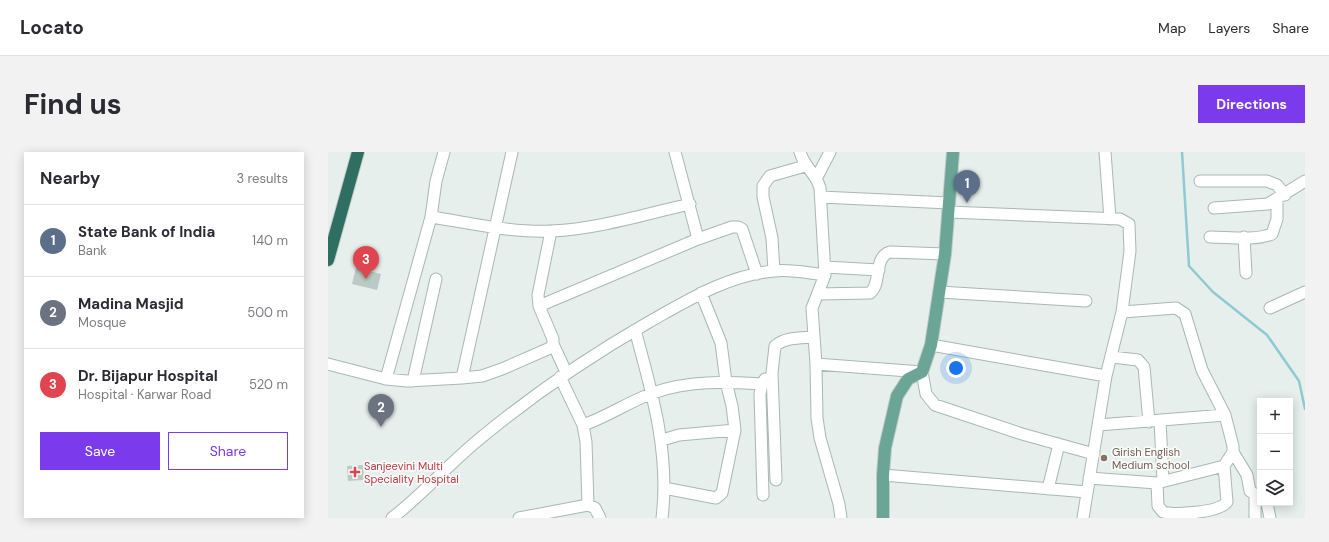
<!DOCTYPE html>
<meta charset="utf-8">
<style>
body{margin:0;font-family:"DM Sans",sans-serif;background:#f2f2f3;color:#2b2b33}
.controls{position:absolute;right:12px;bottom:12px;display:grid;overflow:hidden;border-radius:0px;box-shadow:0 2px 10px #0003}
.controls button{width:36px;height:36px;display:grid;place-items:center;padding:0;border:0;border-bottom:1px solid #e1e1e2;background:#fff;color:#2b2b33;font:20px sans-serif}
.you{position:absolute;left:628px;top:216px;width:14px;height:14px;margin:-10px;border:3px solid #fff;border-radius:50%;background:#1a73e8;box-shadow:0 0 0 6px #1a73e833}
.badge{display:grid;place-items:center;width:26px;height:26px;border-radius:50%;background:#7c3aed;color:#fff;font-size:13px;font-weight:700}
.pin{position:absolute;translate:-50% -33px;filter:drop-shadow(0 1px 2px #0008)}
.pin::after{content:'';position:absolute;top:21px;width:14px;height:12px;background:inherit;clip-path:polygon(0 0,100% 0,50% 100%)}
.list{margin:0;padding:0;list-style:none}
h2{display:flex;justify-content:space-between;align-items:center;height:52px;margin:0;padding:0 16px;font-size:17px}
h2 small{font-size:13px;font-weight:400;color:#7c7c81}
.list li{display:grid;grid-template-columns:26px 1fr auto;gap:12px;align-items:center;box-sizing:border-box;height:72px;padding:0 16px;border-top:1px solid #e1e1e2}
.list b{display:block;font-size:15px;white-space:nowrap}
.list p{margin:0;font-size:13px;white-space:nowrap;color:#7c7c81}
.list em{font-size:13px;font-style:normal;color:#7c7c81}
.actions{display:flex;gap:8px;padding:12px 16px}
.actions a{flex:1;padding:9px 0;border:1px solid #7c3aed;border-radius:0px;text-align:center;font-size:14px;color:#7c3aed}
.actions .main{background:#7c3aed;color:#fff}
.icon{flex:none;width:22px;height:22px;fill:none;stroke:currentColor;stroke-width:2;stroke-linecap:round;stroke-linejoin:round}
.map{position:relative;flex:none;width:977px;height:366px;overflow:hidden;border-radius:0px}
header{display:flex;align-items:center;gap:24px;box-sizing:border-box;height:56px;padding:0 20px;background:#fff;border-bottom:1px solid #e1e1e2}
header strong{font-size:19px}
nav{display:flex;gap:22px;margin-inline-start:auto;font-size:14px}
.intro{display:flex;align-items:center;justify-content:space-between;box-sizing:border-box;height:96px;padding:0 24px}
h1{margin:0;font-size:28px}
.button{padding:10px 18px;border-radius:0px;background:#7c3aed;color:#fff;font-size:14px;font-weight:700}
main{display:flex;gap:24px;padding:0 24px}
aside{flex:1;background:#fff;border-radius:0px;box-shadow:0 2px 10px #0003}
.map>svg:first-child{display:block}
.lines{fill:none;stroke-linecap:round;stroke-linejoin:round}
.stream{stroke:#8ec9d4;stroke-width:2.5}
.building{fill:#bbcac4}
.minor-casing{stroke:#a8b8b2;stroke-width:13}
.major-casing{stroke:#c2cac8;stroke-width:14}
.highway-casing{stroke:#c2cac8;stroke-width:14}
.minor{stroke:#fff;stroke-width:11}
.major{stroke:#6aa596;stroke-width:12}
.highway{stroke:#2f6f62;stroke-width:12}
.education-dot{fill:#8d6e63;stroke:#f7fbf9;stroke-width:1.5}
.health-dot{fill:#e0444e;stroke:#f7fbf9;stroke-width:1.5}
.labels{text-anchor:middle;stroke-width:3.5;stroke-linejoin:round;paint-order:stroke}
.education-label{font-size:11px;fill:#785e54;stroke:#f7fbf9;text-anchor:start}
.health-label{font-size:11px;fill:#be3a42;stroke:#f7fbf9;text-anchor:start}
</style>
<header>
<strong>Locato</strong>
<nav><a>Map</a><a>Layers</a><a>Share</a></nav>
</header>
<div class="intro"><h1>Find us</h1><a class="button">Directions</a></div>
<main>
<aside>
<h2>Nearby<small>3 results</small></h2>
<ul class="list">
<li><span class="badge" style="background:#5c6f8a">1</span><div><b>State Bank of India</b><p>Bank</p></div><em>140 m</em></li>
<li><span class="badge" style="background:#6b7280">2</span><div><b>Madina Masjid</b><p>Mosque</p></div><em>500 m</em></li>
<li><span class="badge" style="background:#e0444e">3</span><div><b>Dr. Bijapur Hospital</b><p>Hospital · Karwar Road</p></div><em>520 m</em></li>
</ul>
<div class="actions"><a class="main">Save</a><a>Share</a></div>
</aside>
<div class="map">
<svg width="977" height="366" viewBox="0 0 977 366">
<rect width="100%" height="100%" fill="#e6efeb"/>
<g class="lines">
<!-- stream -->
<path class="stream" d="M854,0L861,114L885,140L939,183L971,229L977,257"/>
</g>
<!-- building -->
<path class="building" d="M28,116L53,122L49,138L24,132Z
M35,313L36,328L20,329L19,314Z"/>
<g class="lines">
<defs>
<path id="minor" d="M347,0L370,87
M472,0C476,15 488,21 492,36L497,123L484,156L488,212L489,266L492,286L511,352L513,366
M777,0L782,67
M489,25L502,0
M872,29H939L949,33L957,43
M493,45L621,51
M886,56L940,52L977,29
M620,60L792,67L801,72L802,99L794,160L778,224L755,366
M103,65C143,71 184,81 224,79C270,77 317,62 362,52
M882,85C901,85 926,89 944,82L949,67V48
M916,85L918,121
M497,115L551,118
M446,119L444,86L435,45V34L442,24L477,14
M611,140L758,149
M490,142L542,141C554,132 545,105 562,100L617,102
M211,154L370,87L404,75H410L414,77L429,122
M942,156L977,140
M794,160L848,156L857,162L874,218L897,263L905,294V300L896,314L899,350C890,361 848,363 835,360L830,354L829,331
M307,178C324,240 342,301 334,366
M225,192L238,220
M603,193L778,224
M784,205L810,208L816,215L821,270
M0,212L58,227L79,229L134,226L154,224L174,217L222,196L225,192V187L211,154L210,143L223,79
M488,212L594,220L598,242L607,253L694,282L766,302
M232,225L255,273L258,290L260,353
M134,226L184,0
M58,227L103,65L108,29L116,0
M85,229L108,127
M832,269L835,329
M255,273C279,265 300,250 325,241C360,228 397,230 434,232
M770,273L897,263
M334,288L351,283L407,278
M905,300L919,323L922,339L932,345
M555,323L759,340
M761,326L829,331L896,314
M448,328L444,221L447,194C457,185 473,186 485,185
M336,336L388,346L394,341L407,278L404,254L398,230L393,191L373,141
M720,337L731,292
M435,343L432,242L434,232L437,227
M927,344V366
M939,351L942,366
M64,366C94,343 120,313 149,289C203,244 260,205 321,170C360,148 400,123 446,119C463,117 480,121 497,123
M191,366L260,353L267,356L272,366"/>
<path id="major" d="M555,366V323L557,296L569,244L580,227L594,220L603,193L617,102L625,0"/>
<path id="highway" d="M0,108L30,0"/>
</defs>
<!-- minor casing -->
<use href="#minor" class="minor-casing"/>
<!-- major casing -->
<use href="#major" class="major-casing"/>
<!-- highway casing -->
<use href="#highway" class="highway-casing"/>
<!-- minor -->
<use href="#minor" class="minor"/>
<!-- major -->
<use href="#major" class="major"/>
<!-- highway -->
<use href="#highway" class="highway"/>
</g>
<!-- markers -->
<circle class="education-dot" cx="776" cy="306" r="4"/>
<path class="health-dot" d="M25 314h4v4h4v4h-4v4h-4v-4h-4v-4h4z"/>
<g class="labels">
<!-- education labels -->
<g class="education-label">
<text x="784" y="304">Girish English<tspan x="784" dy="13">Medium school</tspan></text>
</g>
<!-- health labels -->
<g class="health-label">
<text x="36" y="318">Sanjeevini Multi<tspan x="36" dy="13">Speciality Hospital</tspan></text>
</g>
</g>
</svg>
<div class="controls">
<button>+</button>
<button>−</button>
<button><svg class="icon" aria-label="layers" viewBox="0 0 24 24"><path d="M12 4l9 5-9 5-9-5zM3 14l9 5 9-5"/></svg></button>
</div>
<div class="you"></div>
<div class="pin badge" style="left:639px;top:51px;background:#5c6f8a">1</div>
<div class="pin badge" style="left:53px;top:275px;background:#6b7280">2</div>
<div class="pin badge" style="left:38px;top:127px;background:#e0444e">3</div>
</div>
</main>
